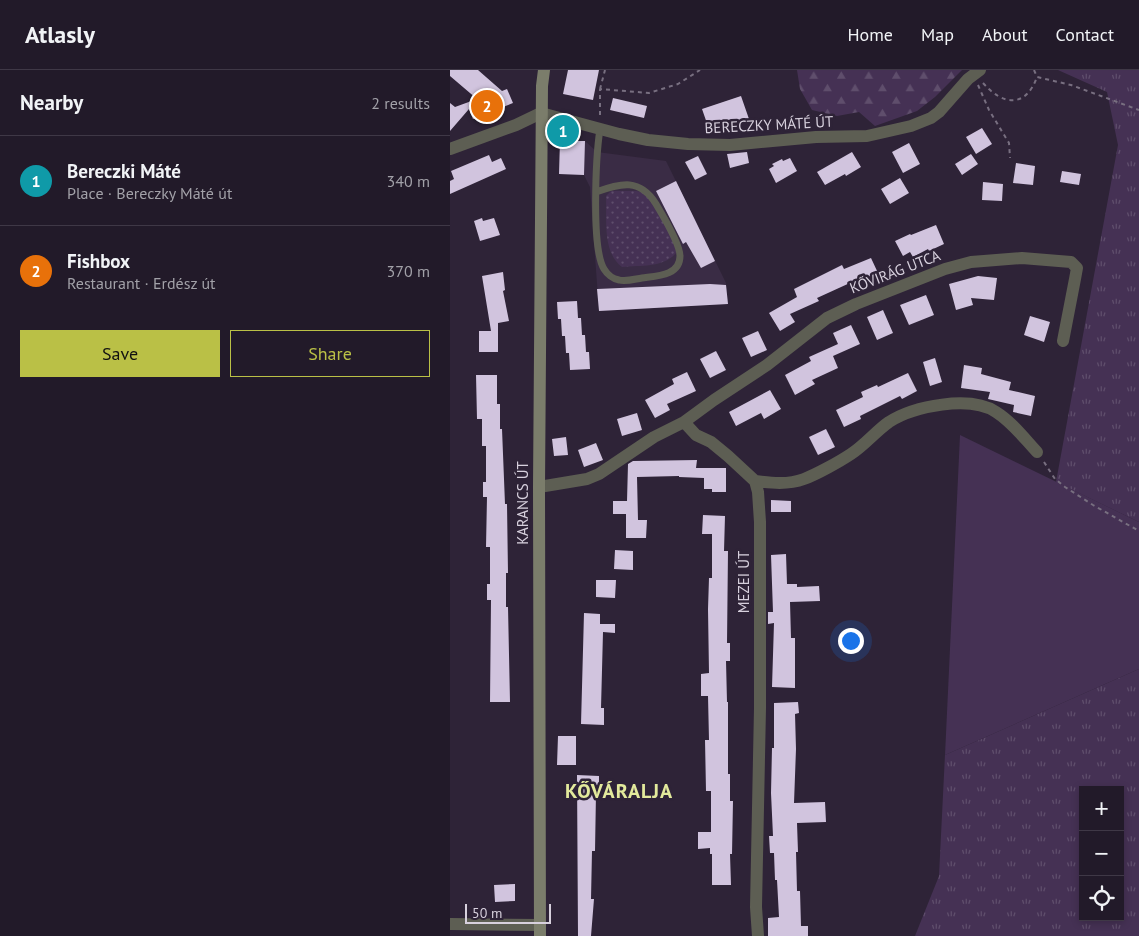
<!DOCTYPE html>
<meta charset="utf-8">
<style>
body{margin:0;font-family:"PT Sans",sans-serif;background:#2e2735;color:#f1f3f6}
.controls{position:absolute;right:15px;bottom:15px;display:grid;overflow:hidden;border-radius:0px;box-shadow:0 2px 8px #0003}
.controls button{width:45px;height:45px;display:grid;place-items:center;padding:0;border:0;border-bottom:1px solid #3f3846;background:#221a29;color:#f1f3f6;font:25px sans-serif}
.scale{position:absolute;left:15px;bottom:12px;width:86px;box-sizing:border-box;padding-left:5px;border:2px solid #d7d0dd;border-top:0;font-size:14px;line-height:18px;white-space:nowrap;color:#d7d0dd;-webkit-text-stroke:4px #2e2337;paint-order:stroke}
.you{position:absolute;left:400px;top:570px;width:18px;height:18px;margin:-12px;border:4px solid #fff;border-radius:50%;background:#1a73e8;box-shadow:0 0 0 8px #1a73e833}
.badge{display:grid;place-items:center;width:32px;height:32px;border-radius:50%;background:#bac046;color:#fff;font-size:16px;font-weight:700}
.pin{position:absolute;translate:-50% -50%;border:2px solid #fff;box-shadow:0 1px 5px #0006}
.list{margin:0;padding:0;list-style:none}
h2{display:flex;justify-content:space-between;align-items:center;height:65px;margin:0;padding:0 20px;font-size:21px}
h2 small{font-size:16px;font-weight:400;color:#a2a1a8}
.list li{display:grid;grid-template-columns:32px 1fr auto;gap:15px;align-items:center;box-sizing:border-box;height:90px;padding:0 20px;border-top:1px solid #3f3846}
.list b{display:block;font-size:19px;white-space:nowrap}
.list p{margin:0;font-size:16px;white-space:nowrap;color:#a2a1a8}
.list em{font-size:16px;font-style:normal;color:#a2a1a8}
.actions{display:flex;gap:10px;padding:15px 20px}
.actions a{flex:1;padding:11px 0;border:1px solid #bac046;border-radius:0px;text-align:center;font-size:18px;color:#bac046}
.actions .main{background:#bac046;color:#111}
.icon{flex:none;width:28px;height:28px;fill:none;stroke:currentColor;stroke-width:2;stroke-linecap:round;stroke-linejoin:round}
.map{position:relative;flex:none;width:689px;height:866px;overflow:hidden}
header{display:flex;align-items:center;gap:30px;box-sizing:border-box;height:70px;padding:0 25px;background:#221a29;border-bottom:1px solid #3f3846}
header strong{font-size:24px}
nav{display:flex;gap:28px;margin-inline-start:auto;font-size:18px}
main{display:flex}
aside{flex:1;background:#221a29}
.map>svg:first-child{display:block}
.built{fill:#3a2c45}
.grass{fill:url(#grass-tufts);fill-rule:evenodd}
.forest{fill:url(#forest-firs)}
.park{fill:url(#park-dots)}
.garden{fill:#453154}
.building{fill:#d1c4de}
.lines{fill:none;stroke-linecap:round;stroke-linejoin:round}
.path{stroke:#786f80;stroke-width:2;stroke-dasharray:4 4;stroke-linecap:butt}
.service{stroke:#5d5e53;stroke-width:7}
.minor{stroke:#5d5e53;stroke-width:12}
.secondary{stroke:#7b7d6b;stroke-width:12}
.labels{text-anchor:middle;stroke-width:5;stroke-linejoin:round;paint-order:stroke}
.street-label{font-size:15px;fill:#d7d0dd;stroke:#2e2337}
.district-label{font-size:20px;font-weight:bold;letter-spacing:1px;fill:#e3ea9c;stroke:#2e2337}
</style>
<header>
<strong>Atlasly</strong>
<nav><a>Home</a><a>Map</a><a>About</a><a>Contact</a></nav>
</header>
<main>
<aside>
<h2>Nearby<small>2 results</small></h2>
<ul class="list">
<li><span class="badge" style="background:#0f9aa8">1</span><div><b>Bereczki Máté</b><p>Place · Bereczky Máté út</p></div><em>340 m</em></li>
<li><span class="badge" style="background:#e8710a">2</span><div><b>Fishbox</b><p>Restaurant · Erdész út</p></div><em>370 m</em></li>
</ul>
<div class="actions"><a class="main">Save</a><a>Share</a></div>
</aside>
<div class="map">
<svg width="689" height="866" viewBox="0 0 689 866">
<defs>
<pattern id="grass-tufts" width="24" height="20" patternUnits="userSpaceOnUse" patternTransform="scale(1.25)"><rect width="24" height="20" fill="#453154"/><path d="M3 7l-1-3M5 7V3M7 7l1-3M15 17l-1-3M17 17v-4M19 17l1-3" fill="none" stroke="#5f4e6c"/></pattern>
<pattern id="forest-firs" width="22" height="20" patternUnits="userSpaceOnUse" patternTransform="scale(1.25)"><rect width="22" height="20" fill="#453154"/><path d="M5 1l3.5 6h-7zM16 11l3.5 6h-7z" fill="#5f4e6c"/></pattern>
<pattern id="park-dots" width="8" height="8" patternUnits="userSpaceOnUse" patternTransform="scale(1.25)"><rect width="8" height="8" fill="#453154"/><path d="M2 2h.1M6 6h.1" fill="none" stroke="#5f4e6c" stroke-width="1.8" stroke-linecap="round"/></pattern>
</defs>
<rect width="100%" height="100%" fill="#2e2337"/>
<!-- built -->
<path class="built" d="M110,71H135L147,82L216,91L276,213L278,234L149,241L140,117L134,105L109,104Z"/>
<!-- grass -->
<path class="grass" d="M608,0H689V452L606,412L668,75L657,22Z
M689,599V866H465L489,806L495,685ZM633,720H670V847H633Z"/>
<!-- forest -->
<path class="forest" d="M347,0H512L485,27L467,41L425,56L409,42L387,46L362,40L350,19Z"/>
<!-- park -->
<path class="park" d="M161,121H186L193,122L201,126L226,172V183C213,198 191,195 172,197C152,182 157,149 156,126Z"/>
<!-- garden -->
<path class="garden" d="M510,365L689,452V599L495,685Z"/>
<!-- building -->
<path class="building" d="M0,0H28L52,21L57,19L63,33L23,49L19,39L0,61V33L5,37L27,29L0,6Z
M118,0H149L143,30L113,24Z
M291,26L299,49L260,62L252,39Z
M163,28L197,36L194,48L160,40Z
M532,58L542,74L526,84L516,67Z
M110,71H135L134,105L109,104Z
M459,73L470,94L453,103L442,82Z
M297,82L299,93L280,98L277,84Z
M402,82L411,97L396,106L395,104L375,115L367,102Z
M521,84L528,94L512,105L505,94Z
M39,85L42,92L51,88L56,99L0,124V111L4,109L1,101Z
M248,86L257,104L245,110L235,92Z
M340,88L347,101L326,113L319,99L324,96L322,94L332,89L333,91Z
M566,93L585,96L583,115L563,113Z
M612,101L631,104L629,115L610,112Z
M450,108L459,123L440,134L431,119Z
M226,111L265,191L251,198L236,172L233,174L206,121Z
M533,112L553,114L552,131L532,130Z
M32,148L33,151L44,148L50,165L30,171L24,151Z
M486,155L494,174L479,181L478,179L463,187L460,182L453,186L445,171L460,164L461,165Z
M421,188L428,203L414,209L413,207L367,228L369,231L340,244L345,252L330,261L319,243L347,227L344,219L392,195L394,199Z
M53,202L55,220L53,221L59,251L48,253V282H29V261H41L32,206Z
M528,206L547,208L544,230L521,228L523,235L506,240L499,214Z
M260,214L276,215L278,234L149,241L147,219Z
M476,225L484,245L459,255L450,235Z
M127,231L128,248H131L132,265H135L136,282H139L140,299L120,300L119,283H116L115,266H112L111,249H108L107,232Z
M433,240L443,263L427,270L417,247Z
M580,246L600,252L594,272L574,265Z
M401,255L410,274L383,286L388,298L362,310L365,314L345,325L335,305L361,291L359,287L388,274L383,263Z
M308,261L317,280L301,287L292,268Z
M266,281L276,300L260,308L250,289Z
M485,288L492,312L480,316L473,292Z
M514,295L532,298L531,304L561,312L559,320L585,326L581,346L563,342L564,335L538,329L540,322L511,318Z
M237,302L246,321L217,334L220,340L205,348L195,330L224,314L222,309Z
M458,303L467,321L452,329L450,326L410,346L411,349L394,357L386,340L413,327L411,322L427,315L428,317Z
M26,305H47V334H50V359H52L55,434H57L58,503H56V537H58L60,632H40L41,530H37V514H40V477H36L37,427H33V412H36V376H32V349H27Z
M320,320L331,339L314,349L311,343L286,356L279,342Z
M187,343L192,360L172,366L167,349Z
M376,359L385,377L368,385L359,367Z
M116,367L118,385L104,386L102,369Z
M146,373L153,390L134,397L128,380Z
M247,390L246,398H276V422H262V419H254V408L229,407V406L187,407L188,450H197L196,468H176V444H163V431H177L178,394L183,391Z
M321,430L341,431V442H321Z
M253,445L275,446L274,481H278L277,573H280V591H276L277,632H278V704H280V731H283L282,784H280L281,815H262V784H260V778L248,779V762H261V721H256L255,670H259L258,626H251V604L259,603L258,539L259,508H262V464H252Z
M165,480L183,481V500L164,499Z
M336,484L337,514H347V517L369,516L370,531L340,532L341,568H345V618L322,617L324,553L318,554V542H323L321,485Z
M146,510H166L165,528L146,527Z
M134,543L150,544V554H165V563L153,562L151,638H154V655L131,654Z
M348,632L349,643L345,644L346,679L344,733L375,732L376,752L347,753L348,782H346L347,821H350L351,856H358V866H318V848L329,847L327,810H325L324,783H320L319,766H323L321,723L322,678H324V633Z
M108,666H126V695H107Z
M127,705L149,706V723H146L145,781H142L141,829H144L141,866H128Z
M65,814V831L45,832L44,815Z"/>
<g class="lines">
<!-- path -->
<path class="path" d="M584,0L587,7L621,15L689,40
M533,13C553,36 576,38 587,7
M528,15L539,40L559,73L560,88
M150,19L155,0
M150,45V19L199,23L228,14L250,0
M594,392L605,409L615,417L643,435L689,461"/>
<!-- service -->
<path class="service" d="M146,122C171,113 190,108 206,134C212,144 230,175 230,186C230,206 206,206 192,208C185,209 176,212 169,210C163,209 157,204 154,199C141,178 146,85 150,59"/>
<!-- minor -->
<path class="minor" d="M0,79L66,55L91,43L169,64L198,70L238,74L280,75L366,67L417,66L461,56L481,48L489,42L518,9L530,0
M234,352L264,330L317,295L377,248L406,234L495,199L521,192L572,188L621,192L627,198L625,209L613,271
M305,411C321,413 338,415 354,409C367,404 389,392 401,384C415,375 426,361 439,352C464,336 520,325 546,342C562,352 574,368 587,382
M89,417L137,409L149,404L204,367L234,352L246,365L261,372L278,386L305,411L308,422L310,452V638L306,837L308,866
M0,854L90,855"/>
<!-- secondary -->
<path class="secondary" d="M90,866L89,417L92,16L94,0"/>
</g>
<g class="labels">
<!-- street labels -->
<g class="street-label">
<text transform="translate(319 55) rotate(-3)" y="5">BERECZKY MÁTÉ ÚT</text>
<text transform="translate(445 202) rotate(-21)" y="5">KŐVIRÁG UTCA</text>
<text transform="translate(73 433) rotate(-90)" y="5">KARANCS ÚT</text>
<text transform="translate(294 512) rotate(-90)" y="5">MEZEI ÚT</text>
</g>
<!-- district labels -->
<g class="district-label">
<text x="169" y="728">KŐVÁRALJA</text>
</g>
</g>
</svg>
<div class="controls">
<button>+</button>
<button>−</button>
<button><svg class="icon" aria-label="locate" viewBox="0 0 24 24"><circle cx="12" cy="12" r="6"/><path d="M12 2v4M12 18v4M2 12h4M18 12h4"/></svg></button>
</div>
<div class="scale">50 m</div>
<div class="you"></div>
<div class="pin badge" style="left:113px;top:61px;background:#0f9aa8">1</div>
<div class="pin badge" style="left:37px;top:36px;background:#e8710a">2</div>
</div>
</main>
